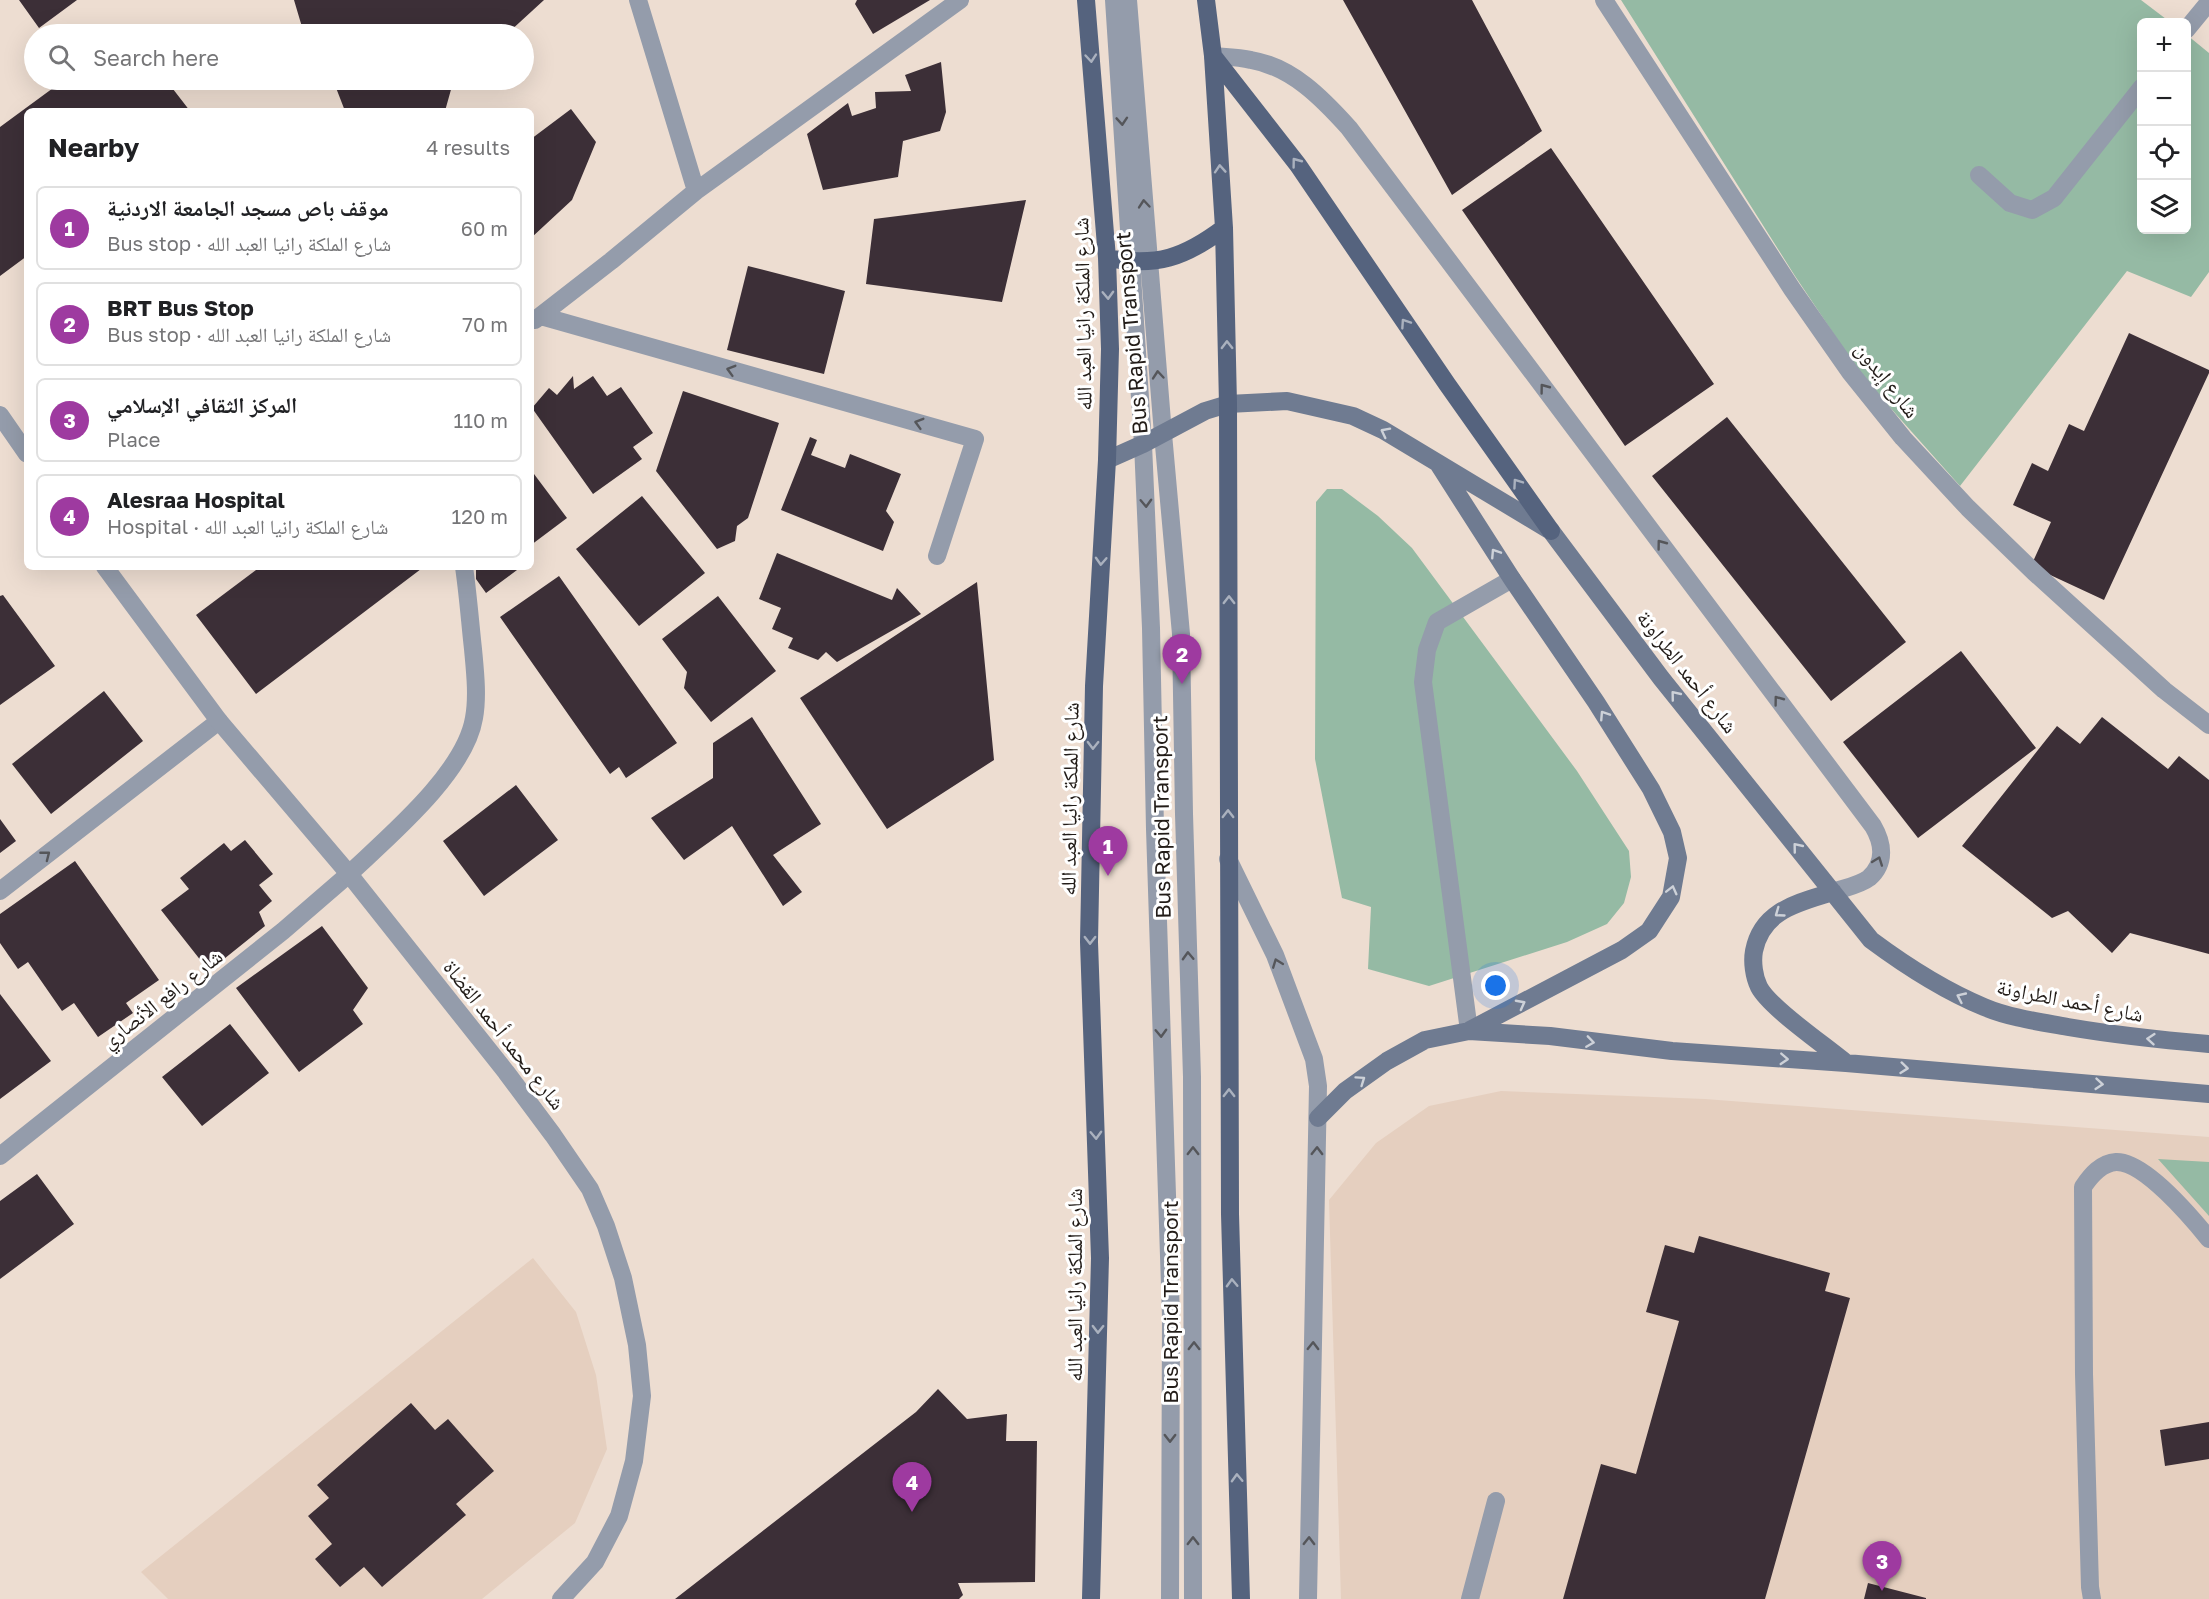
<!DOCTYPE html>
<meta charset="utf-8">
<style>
body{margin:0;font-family:"Golos Text","Noto Naskh Arabic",sans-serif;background:#f2f2f2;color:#202124}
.controls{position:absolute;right:18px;top:18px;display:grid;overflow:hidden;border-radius:9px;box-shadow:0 6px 24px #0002}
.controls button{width:54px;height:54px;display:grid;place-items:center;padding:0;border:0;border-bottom:2px solid #e0e0e0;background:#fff;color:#202124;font:30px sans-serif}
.you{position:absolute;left:1496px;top:986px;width:21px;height:21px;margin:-15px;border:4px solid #fff;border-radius:50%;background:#1a73e8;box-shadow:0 0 0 9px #1a73e833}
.badge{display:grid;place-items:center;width:39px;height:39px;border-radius:50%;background:#9e3aa0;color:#fff;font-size:20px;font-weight:700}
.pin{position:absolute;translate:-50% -50px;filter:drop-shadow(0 2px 3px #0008)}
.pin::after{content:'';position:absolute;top:32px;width:21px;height:18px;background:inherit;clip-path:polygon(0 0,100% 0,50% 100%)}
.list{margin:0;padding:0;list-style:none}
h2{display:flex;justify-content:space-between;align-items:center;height:78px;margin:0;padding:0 24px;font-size:26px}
h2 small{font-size:20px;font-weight:400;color:#757577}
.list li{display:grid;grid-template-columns:39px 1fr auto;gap:18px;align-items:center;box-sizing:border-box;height:84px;margin:0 12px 12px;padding:0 12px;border:2px solid #e0e0e0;border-radius:9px}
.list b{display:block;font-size:22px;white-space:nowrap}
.list p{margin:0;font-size:20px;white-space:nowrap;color:#757577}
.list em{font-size:20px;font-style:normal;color:#757577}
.icon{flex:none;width:33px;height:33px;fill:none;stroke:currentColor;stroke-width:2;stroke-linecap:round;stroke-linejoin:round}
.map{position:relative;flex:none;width:2209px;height:1599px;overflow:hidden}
.search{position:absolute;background:#fff;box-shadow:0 6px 24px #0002;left:24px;top:24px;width:510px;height:66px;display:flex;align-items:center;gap:15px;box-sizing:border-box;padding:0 21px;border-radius:33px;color:#757577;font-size:22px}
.panel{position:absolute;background:#fff;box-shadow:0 6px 24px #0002;left:24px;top:108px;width:510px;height:462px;border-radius:9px}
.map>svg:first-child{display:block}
.built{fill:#e5cfbf}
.green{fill:#95baa4}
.building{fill:#3c2f37}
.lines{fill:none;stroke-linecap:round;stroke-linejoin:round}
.lane{stroke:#949cab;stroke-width:18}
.street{stroke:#949cab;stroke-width:18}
.secondary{stroke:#6f7b91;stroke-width:18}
.primary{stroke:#55637e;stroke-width:18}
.oneway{stroke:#aab1be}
.oneway2{stroke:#55565a}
.oneway3{stroke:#cdd1d8}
.labels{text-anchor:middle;stroke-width:6;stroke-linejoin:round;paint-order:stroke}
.street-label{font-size:21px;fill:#221c18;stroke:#fff}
</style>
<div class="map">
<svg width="2209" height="1599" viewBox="0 0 2209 1599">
<rect width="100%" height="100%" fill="#edddd1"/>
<!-- built -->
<path class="built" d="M1501,1091L1705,1099L2209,1137V1599H1341L1329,1200L1376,1143L1429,1106Z
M533,1258L576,1312L596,1375L607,1449L575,1523L482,1599H168L141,1572Z"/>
<!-- green -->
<path class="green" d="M1621,0H2141L2170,22H2142V230H2186L2187,35L2209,53V272L2191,297L2127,271L1960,486L1862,376L1795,276Z
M1327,489H1342L1378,516L1412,548L1577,771L1629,851L1631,877L1624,903L1607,924L1567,942L1429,986L1368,969L1371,907L1342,898L1315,759L1316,502Z
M2158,1159L2209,1162V1216Z"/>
<!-- building -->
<path class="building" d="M19,0H77L39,28Z
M294,0H544L507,34H316L313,28L302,27Z
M857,0H930L873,34L855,4Z
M1343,0H1472L1542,131L1452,195Z
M941,62L946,112L940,131L903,141L898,177L823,190L807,134L848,103L852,116L876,108L875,92L911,91L905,75Z
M64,80H166L190,111H27V256L0,276V127Z
M333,80H459L452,86L445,111H345Z
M571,109L596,142L572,200L531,238V139Z
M1551,148L1714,384L1625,446L1462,210Z
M1026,200L1002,302L866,284L874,219Z
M748,266L845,291L824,374L727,350Z
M2129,333L2209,370V373L2104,600L2031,566L2051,522L2013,505L2032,463L2048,471L2069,424L2084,431Z
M573,376L574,389L593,376L607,396L621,387L653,433L633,447L642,459L593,494L532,408L549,388L557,395Z
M683,391L779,423L748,518L737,526L735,541L717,549L656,471Z
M1727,417L1906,642L1831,701L1652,476Z
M810,437L817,440L811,455L845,468L850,454L901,474L886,511L894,522L883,551L781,510Z
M531,470L567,518L531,545Z
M642,496L705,573L639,626L576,549Z
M777,553L892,600L897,588L921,614L837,662L826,652L818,660L788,648L793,638L772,629L781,608L759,599Z
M260,567H420L421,569L256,694L196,615Z
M476,567H521L486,593L476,579Z
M559,576L677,743L626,778L619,767L610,774L500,617Z
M977,582L994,760L887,829L800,698Z
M3,595L55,666L0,705V596Z
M718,596L776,671L711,722L684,688L687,672L662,639Z
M1961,651L2036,748L1918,838L1843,742Z
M104,691L143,741L51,814L12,764Z
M752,717L821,824L773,855L802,892L783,906L732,826L684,860L651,818L713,778V743Z
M2102,717L2168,769L2179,756L2209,780V954L2130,933L2112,953L2068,911L2052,918L1962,846L2057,726L2080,744Z
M516,785L558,840L484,896L443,841Z
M0,819L16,841L0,853Z
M245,840L273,874L259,885L272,901L259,912L265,926L209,971L161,910L189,889L180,878L224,843L231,851Z
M75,861L159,980L126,1003L133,1013L98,1037L74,1003L62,1011L28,962L18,969L0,943V914Z
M322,926L368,988L353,1010L363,1024L299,1072L236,988Z
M0,994L51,1061L0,1099Z
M230,1024L269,1073L202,1126L162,1077Z
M37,1174L74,1224L0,1279V1201Z
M1699,1236L1830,1273L1825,1291L1850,1298L1765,1599H1563L1601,1464L1636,1474L1679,1321L1646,1312L1665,1245L1694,1253Z
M938,1389L967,1419L1007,1414L1006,1441H1037L1035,1582L958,1583L963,1595L959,1599H675L916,1412Z
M411,1403L435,1430L448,1419L494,1471L456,1504L466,1515L382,1587L364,1567L340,1587L315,1559L332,1544L308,1516L329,1498L317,1485Z
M2209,1422V1459L2165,1466L2160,1430Z
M1868,1583L1926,1598V1599H1864Z"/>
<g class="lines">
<!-- lane -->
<path class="lane" d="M1114,0L1143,444L1151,628L1155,829L1171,1317L1170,1599
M1128,0L1163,434L1181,634L1184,814L1192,1077L1193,1599
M1213,56C1226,57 1239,57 1251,60C1292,67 1322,98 1349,128L1873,826C1883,843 1886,863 1869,878C1860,885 1844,888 1833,892
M0,891L219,721
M1469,1031L1423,682L1427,650L1437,622L1512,579
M0,1156L283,931L349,874
M1470,1599L1496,1501
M2092,1599L2090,1587L2084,1374L2083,1187C2091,1175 2101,1163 2116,1162C2144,1161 2192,1218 2209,1239"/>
<!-- street -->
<path class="street" d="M1604,0L1792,289L1850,372L1903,438L1968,508L2034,572L2164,690L2209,725
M2186,30L2209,2
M1979,175L2010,203L2032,210L2054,198L2142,87
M696,191L960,0
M541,316L975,439L937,556
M535,320L611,261L696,191L638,0
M0,415L27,454
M105,567L219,721L349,874L506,1072L553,1135L590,1189L606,1226L623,1278L637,1345L642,1396L634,1461L619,1516L595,1562L561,1599
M1228,859L1275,955L1314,1059L1318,1086L1308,1599
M349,874C388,837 465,773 474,718C478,696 475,671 473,649C470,622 468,594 464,567"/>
<!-- secondary -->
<path class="secondary" d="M1107,460L1143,444L1205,411L1228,404L1287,401L1353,416L1383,430L1551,531L1661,678L1871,940C1906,966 1943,990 1984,1007C2010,1018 2041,1022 2068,1027C2115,1035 2162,1040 2209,1044
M1439,465L1512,579L1596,702L1651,789L1672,832L1678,858L1671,897L1649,931L1622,950L1470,1030
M1833,892C1798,903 1762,910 1754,951C1752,962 1754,977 1759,987C1770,1008 1826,1046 1846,1063
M1318,1118L1345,1091L1387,1061L1425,1040L1469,1031L1550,1036L1672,1051L1846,1063L2209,1094"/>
<!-- primary -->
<path class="primary" d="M1086,0L1107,258L1110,349L1107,460L1094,686L1089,942L1100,1258L1091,1599
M1206,0L1213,56L1224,228L1228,404L1230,1214L1241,1599
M1213,56L1298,165L1447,384L1551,531
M1107,258C1157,267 1184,258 1224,228"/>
</g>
<!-- one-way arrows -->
<defs><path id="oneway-chevron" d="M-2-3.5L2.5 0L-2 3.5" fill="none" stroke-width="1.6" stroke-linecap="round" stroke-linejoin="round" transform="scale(1.5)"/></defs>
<g class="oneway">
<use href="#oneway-chevron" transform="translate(1091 58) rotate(85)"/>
<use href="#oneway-chevron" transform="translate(1296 162) rotate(-127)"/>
<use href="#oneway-chevron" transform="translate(1220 169) rotate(-94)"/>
<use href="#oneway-chevron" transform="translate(1108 295) rotate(88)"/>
<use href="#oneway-chevron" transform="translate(1405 323) rotate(-124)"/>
<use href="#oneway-chevron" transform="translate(1227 345) rotate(-91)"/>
<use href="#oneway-chevron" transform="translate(1517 483) rotate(-125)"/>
<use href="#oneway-chevron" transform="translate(1101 561) rotate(93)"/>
<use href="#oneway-chevron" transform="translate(1229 600) rotate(-90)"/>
<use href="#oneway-chevron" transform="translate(1093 745) rotate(91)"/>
<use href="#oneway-chevron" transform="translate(1228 814) rotate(-90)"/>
<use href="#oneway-chevron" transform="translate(1090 940) rotate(90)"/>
<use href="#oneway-chevron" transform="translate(1229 1093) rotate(-90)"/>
<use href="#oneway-chevron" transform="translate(1096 1135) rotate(88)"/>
<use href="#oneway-chevron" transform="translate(1232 1283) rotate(-92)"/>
<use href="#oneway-chevron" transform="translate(1098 1329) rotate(91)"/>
<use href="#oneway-chevron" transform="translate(1237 1478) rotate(-92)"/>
</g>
<g class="oneway2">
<use href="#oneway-chevron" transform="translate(1122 121) rotate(86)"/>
<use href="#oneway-chevron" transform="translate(1144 204) rotate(-95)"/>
<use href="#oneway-chevron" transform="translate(731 370) rotate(-164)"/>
<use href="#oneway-chevron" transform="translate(1158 375) rotate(-95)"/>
<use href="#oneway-chevron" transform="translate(1544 388) rotate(-127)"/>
<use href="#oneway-chevron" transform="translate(919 423) rotate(-164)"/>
<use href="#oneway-chevron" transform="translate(1146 503) rotate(88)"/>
<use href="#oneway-chevron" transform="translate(1661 544) rotate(-127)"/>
<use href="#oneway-chevron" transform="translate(1778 700) rotate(-127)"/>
<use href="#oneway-chevron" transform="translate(46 855) rotate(-38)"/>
<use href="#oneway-chevron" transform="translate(1878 861) rotate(-70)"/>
<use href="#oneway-chevron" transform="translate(1188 956) rotate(-92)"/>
<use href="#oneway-chevron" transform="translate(1277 963) rotate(-111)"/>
<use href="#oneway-chevron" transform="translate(1161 1033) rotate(88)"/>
<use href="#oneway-chevron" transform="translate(1193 1151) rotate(-90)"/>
<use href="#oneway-chevron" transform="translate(1317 1151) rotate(-89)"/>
<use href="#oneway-chevron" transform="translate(1194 1346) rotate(-90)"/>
<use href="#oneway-chevron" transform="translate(1313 1346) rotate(-89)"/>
<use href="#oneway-chevron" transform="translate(1170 1438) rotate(90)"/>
<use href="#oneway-chevron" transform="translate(1193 1541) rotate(-90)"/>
<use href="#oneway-chevron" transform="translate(1309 1541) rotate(-89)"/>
</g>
<g class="oneway3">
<use href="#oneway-chevron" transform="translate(1385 432) rotate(-153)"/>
<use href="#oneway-chevron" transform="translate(1495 553) rotate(-123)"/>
<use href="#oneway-chevron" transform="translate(1675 695) rotate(-129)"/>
<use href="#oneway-chevron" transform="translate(1604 715) rotate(-123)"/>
<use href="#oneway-chevron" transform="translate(1797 847) rotate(-129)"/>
<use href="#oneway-chevron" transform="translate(1672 890) rotate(-76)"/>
<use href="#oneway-chevron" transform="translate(1779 913) rotate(144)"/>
<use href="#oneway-chevron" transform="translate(1961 997) rotate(-155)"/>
<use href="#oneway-chevron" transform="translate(1521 1004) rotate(-28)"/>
<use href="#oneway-chevron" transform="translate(2151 1039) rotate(-175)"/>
<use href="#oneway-chevron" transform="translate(1590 1042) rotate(8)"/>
<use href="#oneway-chevron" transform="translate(1784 1059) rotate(3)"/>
<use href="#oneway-chevron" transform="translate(1904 1068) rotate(6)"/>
<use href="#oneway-chevron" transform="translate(1361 1080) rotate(-35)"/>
<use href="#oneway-chevron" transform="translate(2099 1084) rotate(5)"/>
</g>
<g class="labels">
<!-- street labels -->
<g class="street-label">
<text transform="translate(1083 314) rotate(-91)" y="7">شارع الملكة رانيا العبد الله</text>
<text transform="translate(1132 333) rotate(-95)" y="7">Bus Rapid Transport</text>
<text transform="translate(1887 380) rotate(52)" y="7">شارع إيدون</text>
<text transform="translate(1687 672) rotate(52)" y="7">شارع أحمد الطراونة</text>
<text transform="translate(1070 799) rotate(-89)" y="7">شارع الملكة رانيا العبد الله</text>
<text transform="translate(1162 817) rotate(-91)" y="7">Bus Rapid Transport</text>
<text transform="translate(162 999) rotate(-38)" y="7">شارع رافع الأنصاري</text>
<text transform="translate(2070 1001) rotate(11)" y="7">شارع أحمد الطراونة</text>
<text transform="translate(504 1035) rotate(52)" y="7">شارع محمد أحمد القضاة</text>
<text transform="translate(1075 1285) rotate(-90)" y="7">شارع الملكة رانيا العبد الله</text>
<text transform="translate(1171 1302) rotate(-90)" y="7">Bus Rapid Transport</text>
</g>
</g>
</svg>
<div class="controls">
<button>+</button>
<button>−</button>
<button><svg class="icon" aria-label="locate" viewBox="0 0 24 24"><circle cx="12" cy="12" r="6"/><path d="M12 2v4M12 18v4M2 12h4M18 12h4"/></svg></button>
<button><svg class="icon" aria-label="layers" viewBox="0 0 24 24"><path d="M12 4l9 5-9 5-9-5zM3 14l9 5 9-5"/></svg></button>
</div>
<div class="you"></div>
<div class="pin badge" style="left:1108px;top:876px">1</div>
<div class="pin badge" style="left:1182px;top:684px">2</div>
<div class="pin badge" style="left:1882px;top:1591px">3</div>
<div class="pin badge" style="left:912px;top:1512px">4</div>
<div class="search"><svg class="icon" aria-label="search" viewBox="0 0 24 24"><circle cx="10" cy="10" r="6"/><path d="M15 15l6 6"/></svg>Search here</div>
<section class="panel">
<h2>Nearby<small>4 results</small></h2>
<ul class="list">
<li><span class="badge">1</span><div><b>موقف باص مسجد الجامعة الاردنية</b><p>Bus stop · شارع الملكة رانيا العبد الله</p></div><em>60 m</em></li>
<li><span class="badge">2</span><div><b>BRT Bus Stop</b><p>Bus stop · شارع الملكة رانيا العبد الله</p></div><em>70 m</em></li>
<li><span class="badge">3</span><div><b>المركز الثقافي الإسلامي</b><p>Place</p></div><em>110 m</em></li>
<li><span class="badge">4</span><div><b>Alesraa Hospital</b><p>Hospital · شارع الملكة رانيا العبد الله</p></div><em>120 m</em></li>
</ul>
</section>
</div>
